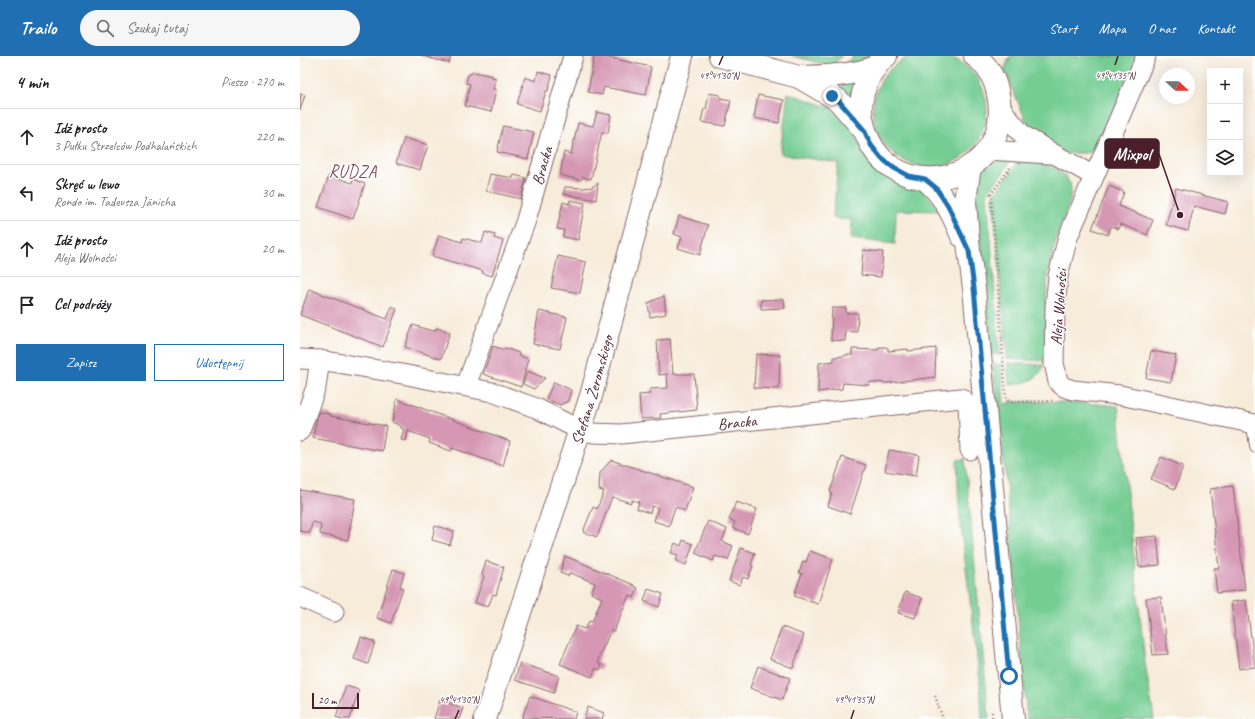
<!DOCTYPE html>
<html lang="pl">
<meta charset="utf-8">
<style>
body{margin:0;font-family:Caveat,sans-serif;background:#f6f6f6;color:#202124}
.controls{position:absolute;right:12px;top:12px;display:grid;overflow:hidden;border-radius:0px;box-shadow:0 4px 16px #0002}
.controls button{width:36px;height:36px;display:grid;place-items:center;padding:0;border:0;border-bottom:1px solid #e0e0e0;background:#fff;color:#202124;font:20px sans-serif}
.compass{position:absolute;left:859px;top:12px;width:36px;height:36px;border-radius:50%;background:#fff;box-shadow:0 4px 16px #0002;rotate:112deg}
.scale{position:absolute;left:12px;bottom:10px;width:47px;box-sizing:border-box;padding-left:4px;border:2px solid #4a1f2b;border-top:0;font-size:11px;line-height:14px;white-space:nowrap;color:#4a1f2b;-webkit-text-stroke:3px #fff;paint-order:stroke}
.stop{position:absolute;width:12px;height:12px;margin:-9px;border:3px solid #1f6fb2;border-radius:50%;background:#fff}
.stop.end{background:#1f6fb2;border-color:#fff;box-shadow:0 1px 4px #0008}
.list{margin:0;padding:0;list-style:none}
h2{display:flex;justify-content:space-between;align-items:center;height:52px;margin:0;padding:0 16px;font-size:17px}
h2 small{font-size:13px;font-weight:400;color:#757577}
.list li{display:grid;grid-template-columns:26px 1fr auto;gap:12px;align-items:center;box-sizing:border-box;height:56px;padding:0 16px;border-top:1px solid #e0e0e0}
.list b{display:block;font-size:15px;white-space:nowrap}
.list p{margin:0;font-size:13px;white-space:nowrap;color:#757577}
.list em{font-size:13px;font-style:normal;color:#757577}
.actions{display:flex;gap:8px;padding:12px 16px}
.actions a{flex:1;padding:9px 0;border:1px solid #1f6fb2;border-radius:0px;text-align:center;font-size:14px;color:#1f6fb2}
.actions .main{background:#1f6fb2;color:#fff}
.icon{flex:none;width:22px;height:22px;fill:none;stroke:currentColor;stroke-width:2;stroke-linecap:round;stroke-linejoin:round}
.map{position:relative;flex:none;width:955px;height:663px;overflow:hidden}
header{display:flex;align-items:center;gap:24px;box-sizing:border-box;height:56px;padding:0 20px;background:#1f6fb2;color:#fff}
header strong{font-size:19px}
nav{display:flex;gap:22px;margin-inline-start:auto;font-size:14px}
.search{width:280px;height:36px;background:#f6f6f6;display:flex;align-items:center;gap:10px;box-sizing:border-box;padding:0 14px;border-radius:22px;color:#757577;font-size:15px}
main{display:flex}
aside{flex:1;background:#fff}
.map>svg:first-child{display:block}
.green{fill:#75cd93;stroke:#60765f}
.building{fill:#d597b3}
.lines{fill:none;stroke-linecap:round;stroke-linejoin:round}
.lane-casing{stroke:#876768;stroke-width:11}
.street-casing{stroke:#876768;stroke-width:21}
.secondary-casing{stroke:#876768;stroke-width:24}
.primary-casing{stroke:#876768;stroke-width:24}
.path{stroke:#876768;stroke-width:2.5;stroke-dasharray:1 3;stroke-linecap:butt}
.lane{stroke:#fff;stroke-width:9}
.street{stroke:#fff;stroke-width:19}
.secondary{stroke:#fff;stroke-width:22}
.primary{stroke:#fff;stroke-width:22}
.route{stroke:#1f6fb2;stroke-width:5}
.ticks{fill:none;stroke:#4a1f2b;stroke-width:1.5}
.labels{text-anchor:middle;stroke-width:3;stroke-linejoin:round;paint-order:stroke}
.street-label{font-size:16px;fill:#4a1f2b;stroke:#fff}
.neighbourhood-label{font-size:17px;letter-spacing:1px;fill:#7b495b;stroke:#fff}
.ticks-label{font-size:10px;text-anchor:middle;fill:#4a1f2b;stroke:#fff;stroke-width:3;stroke-linejoin:round;paint-order:stroke}
.leader{fill:none;stroke:#4a1f2b;stroke-width:1.5}
.callout-dot{fill:#4a1f2b;stroke:#fff;stroke-width:1.5}
.callout{fill:#4a1f2b;stroke:#4a1f2b;stroke-width:1.5}
.callout-label{font-size:17px;text-anchor:middle;font-weight:bold;fill:#fff}
</style>
<header>
<strong>Trailo</strong>
<div class="search"><svg class="icon" aria-label="search" viewBox="0 0 24 24"><circle cx="10" cy="10" r="6"/><path d="M15 15l6 6"/></svg>Szukaj tutaj</div>
<nav><a>Start</a><a>Mapa</a><a>O nas</a><a>Kontakt</a></nav>
</header>
<main>
<aside>
<h2>4 min<small>Pieszo · 270 m</small></h2>
<ul class="list">
<li><svg class="icon" aria-label="ahead" viewBox="0 0 24 24"><path d="M12 20V5M6 11l6-6 6 6"/></svg><div><b>Idź prosto</b><p>3 Pułku Strzelców Podhalańskich</p></div><em>220 m</em></li>
<li><svg class="icon" aria-label="left" viewBox="0 0 24 24"><path d="M17 20v-9H6M10 6l-5 5 5 5"/></svg><div><b>Skręć w lewo</b><p>Rondo im. Tadeusza Jänicha</p></div><em>30 m</em></li>
<li><svg class="icon" aria-label="ahead" viewBox="0 0 24 24"><path d="M12 20V5M6 11l6-6 6 6"/></svg><div><b>Idź prosto</b><p>Aleja Wolności</p></div><em>20 m</em></li>
<li><svg class="icon" aria-label="arrive" viewBox="0 0 24 24"><path d="M6 21V4h12l-3 4 3 4H6"/></svg><div><b>Cel podróży</b></div></li>
</ul>
<div class="actions"><a class="main">Zapisz</a><a>Udostępnij</a></div>
</aside>
<div class="map">
<svg width="955" height="663" viewBox="0 0 955 663">
<rect width="100%" height="100%" fill="#fff"/>
<filter id="ink" filterUnits="userSpaceOnUse"><feTurbulence type="fractalNoise" baseFrequency=".025" numOctaves="2"/><feDisplacementMap in="SourceGraphic" scale="8" xChannelSelector="R" yChannelSelector="G"/><feConvolveMatrix kernelMatrix="1 2 1 2 8 2 1 2 1" color-interpolation-filters="sRGB"/></filter>
<filter id="wash" filterUnits="userSpaceOnUse"><feTurbulence type="fractalNoise" baseFrequency=".012" numOctaves="4" result="noise"/><feDisplacementMap in="SourceGraphic" scale="16" xChannelSelector="R" yChannelSelector="G"/><feGaussianBlur stdDeviation="0.9" result="paint"/><feColorMatrix in="noise" values="0 0 0 0 0 0 0 0 0 0 0 0 0 0 0 0 0 1.4 0 .05"/><feComposite in="paint" operator="in"/></filter>
<g filter="url(#wash)">
<rect width="100%" height="100%" fill="#f7ecda"/>
<!-- green -->
<path class="green" d="M573 54a57 57 0 1 1 114 0a57 57 0 1 1-114 0Z
M492,0H542L532,10Z
M553,0H570L562,6L543,10Z
M710,0H846L806,93L785,97L754,98L723,79L728,69L704,14Z
M557,24L552,46L540,38L542,27Z
M488,37L531,52L553,70L559,87L564,97L615,131L622,133L641,155L596,154L595,188L551,183L552,164L533,162L538,107L480,98Z
M712,101L703,117L687,137L700,299L691,298L682,196L676,166L675,124L682,113L686,109L696,104Z
M721,103C738,107 763,109 770,128C775,143 761,165 757,180C754,191 751,202 749,213C744,243 746,275 746,305L707,303L693,141L694,138Z
M707,307L744,309C738,325 724,327 709,329Z
M693,308L701,309L704,349L710,346C746,345 782,346 818,350L845,607L854,663H727L706,424Z
M665,403L689,663H682L680,626L659,455L657,404Z"/>
<g id="blocks">
<!-- building -->
<path class="building" d="M122,0H151L149,7Z
M294,0H302L351,11L346,39L304,31L302,39L288,36Z
M238,15L252,19L248,35H246L240,55L217,48L225,21L236,25Z
M174,16L193,20L192,22L196,23L193,33L196,34L191,56L165,50L170,28L166,27L168,19Z
M409,37L420,39V42L431,44L425,70L401,66L404,52L406,53Z
M0,38L5,39L0,54Z
M458,39L484,44L479,67L454,62Z
M297,56L311,59L308,77L302,76L291,123L282,121L281,124L260,119L264,96L271,98L278,67L293,70Z
M203,70L234,76L228,103L197,96Z
M104,82L128,89L120,114L96,107Z
M190,118L213,122L214,119L226,122L221,143L186,135Z
M29,119L52,127L53,123L65,128L53,163L18,151Z
M298,127L296,144L263,138L265,131L284,132L292,131Z
M809,130L824,136L819,150L853,164L847,179L820,168L818,173L811,170L808,179L792,173Z
M876,132L928,146L925,158L894,150L888,175L866,169Z
M270,144L285,147L278,184L263,181L264,174L257,173L263,146L269,148Z
M379,160L408,169L400,199L378,192L382,181L374,178Z
M185,176L195,179L194,182L203,185L192,220L182,217L183,215L132,200L139,179L162,186L163,182L182,187Z
M563,194L583,196L581,221L561,219Z
M258,200L286,206L280,237L251,232Z
M9,233L87,263L92,250L97,253L83,291L0,259Z
M364,240L366,258L350,261L348,247Z
M484,243L485,252L461,253V244Z
M532,252H546V257H558L557,276L546,275L545,285L531,284Z
M239,255L267,261L260,293L233,288Z
M113,269L129,274L135,275L136,272L150,276L141,303L105,291Z
M370,283L373,318H394L397,354L360,358L361,362L341,363L339,339L350,338V333L368,332L367,318L359,319L357,284Z
M193,290L204,294L205,292L219,297L218,299L228,303L221,331L183,318Z
M579,291H585L588,292V295L608,293V295L636,292L635,321L587,327L570,326L569,329L543,327L542,333L518,336L519,307L534,305V301L544,300L545,299H552V293L578,294Z
M851,295L876,299L871,326L846,322Z
M456,298L480,299L479,333L454,332Z
M227,315L245,322L234,333L223,328Z
M254,326L271,334L268,345L260,349L246,343Z
M97,343L210,385L203,410L158,394L152,392L151,395L129,387L130,383L108,375L106,385L101,384L104,373L101,372V370L92,366Z
M18,356L31,358L30,360L86,370L82,395L13,382Z
M589,394L619,399L616,420L585,415Z
M542,401L566,409L550,458L528,450L532,437L530,436Z
M861,401L883,410L875,433L851,423Z
M311,404L393,431L385,455L375,451L369,470L354,465L358,452L352,450L350,457L337,453L339,446L332,444L331,447L312,441L297,481L283,476L293,451L297,453L304,435L299,434L300,417Z
M933,430L945,534L917,537L914,512H919L910,433Z
M0,434L55,443L48,484L20,478L21,468L12,466L10,477L0,475Z
M436,446L457,453L448,478L433,472L435,466L429,464Z
M408,465L427,473L422,485L433,490L428,504L415,500L413,505L395,497Z
M135,470L154,475L150,489L132,484Z
M857,480L860,509L839,511L836,482Z
M383,484L393,488L386,509L376,505L378,499L371,497L375,487L381,490Z
M441,492L455,497L451,509L453,510L448,523L443,521L440,529L429,525Z
M510,495L533,503L518,548L494,540L502,517H499L503,505L506,506Z
M265,500L334,529V530L338,532L334,542L329,539L314,575L311,574L299,601L298,607L302,609L300,614L296,612L292,621L260,608L276,570L285,573L289,565L292,566L302,542L291,537L295,527L270,517L268,520L260,517Z
M186,505L204,511L196,539L193,538L188,551L175,547L184,520L182,519Z
M93,513L104,517L100,531L103,532L91,567L77,562Z
M348,533L363,538L359,551L344,545Z
M605,536L622,542L615,562L598,557Z
M861,541L868,598L853,599L846,542Z
M946,544L955,611L939,613L931,546Z
M482,571L504,579L493,612L470,603Z
M61,581L75,586L68,608L54,603Z
M220,607L259,620L254,637L215,624Z
M458,610L490,622L482,644L450,632Z
M46,630L59,634L50,663H42L36,661Z
M230,640L276,656L274,663L222,662Z
M140,644L163,652L159,663H134Z
M288,651L304,657L302,663H284Z"/>
</g>
</g>
<g filter="url(#ink)">
<use href="#blocks" fill-opacity="0" stroke="#876768" stroke-width="1"/>
<g class="lines">
<defs>
<path id="lane" d="M951,368L955,392"/>
<g id="street">
<path d="M846,0L768,181L758,220L755,251L754,307L756,316L758,326L764,331L773,334L820,339L955,368"/>
<path d="M700,50L709,63L723,79L754,98L794,120"/>
<path d="M687,94L750,98"/>
<path id="s1" d="M0,303L20,304L102,318L192,336L236,352L280,374L294,377L321,378L661,342L668,348L670,394"/>
<path id="s2" d="M166,330L226,164L273,0"/>
<path d="M0,375L16,331L20,304"/>
<path d="M0,541L34,556"/>
</g>
<g id="secondary">
<path d="M420,0L499,21L538,44L564,74"/>
<path d="M499,21C526,20 551,20 576,11"/>
<path d="M670,110L665,145L669,195L674,232L713,663"/>
<path d="M625,123C644,139 652,157 662,180"/>
<path id="s3" d="M185,663L291,340L382,0"/>
</g>
<path id="primary" d="M586,0C569,13 558,40 562,62C579,157 712,131 699,44C697,27 689,10 675,0"/>
</defs>
<!-- lane casing -->
<use href="#lane" class="lane-casing"/>
<!-- street casing -->
<use href="#street" class="street-casing"/>
<!-- secondary casing -->
<use href="#secondary" class="secondary-casing"/>
<!-- primary casing -->
<use href="#primary" class="primary-casing"/>
<!-- path -->
<path class="path" d="M706,7L707,0
M710,112L691,138L706,343L710,346L754,345
M635,640L643,663
M692,656V663"/>
<!-- lane -->
<use href="#lane" class="lane"/>
<!-- street -->
<use href="#street" class="street"/>
<!-- secondary -->
<use href="#secondary" class="secondary"/>
<!-- primary -->
<use href="#primary" class="primary"/>
</g>
</g>
<g class="lines" filter="url(#ink)">
<!-- route -->
<path class="route" d="M532,40L538,44L564,74L571,89L581,102L594,112L609,120L625,123L636,132L648,150L669,195L674,232L709,620"/>
</g>
<!-- ticks -->
<path class="ticks" d="M419,9L423,0M815,9L818,0M155,663L159,654M551,663L554,654"/>
<g class="labels">
<!-- street labels -->
<g class="street-label">
<text dy="6" stroke="none"><textPath href="#s2" startOffset="233">Bracka</textPath></text>
<text transform="translate(758 251) rotate(-86)" y="6">Aleja Wolności</text>
<text dy="6" stroke="none"><textPath href="#s3" startOffset="346">Stefana Żeromskiego</textPath></text>
<text dy="6" stroke="none"><textPath href="#s1" startOffset="449">Bracka</textPath></text>
</g>
<!-- neighbourhood labels -->
<g class="neighbourhood-label">
<text x="53" y="121">RUDZA</text>
</g>
</g>
<g class="ticks-label">
<text x="419" y="23">49°41'30"N</text>
<text x="815" y="23">49°41'35"N</text>
<text x="159" y="647">49°41'30"N</text>
<text x="554" y="647">49°41'35"N</text>
</g>
<!-- callouts -->
<path class="leader" d="M880 159L859 98"/>
<circle class="callout-dot" cx="880" cy="159" r="4"/>
<rect class="callout" x="805" y="83" width="54" height="29" rx="4"/>
<g class="callout-label">
<text x="832" y="104">Mixpol</text>
</g>
</svg>
<div class="controls">
<button>+</button>
<button>−</button>
<button><svg class="icon" aria-label="layers" viewBox="0 0 24 24"><path d="M12 4l9 5-9 5-9-5zM3 14l9 5 9-5"/></svg></button>
</div>
<svg class="compass" viewBox="-18 -18 36 36"><path d="M0-13l5 13h-10z" fill="#e53935"/><path d="M0 13l5-13h-10z" fill="#757577"/></svg>
<div class="scale">20 m</div>
<div class="stop" style="left:709px;top:620px"></div>
<div class="stop end" style="left:532px;top:40px"></div>
</div>
</main>
